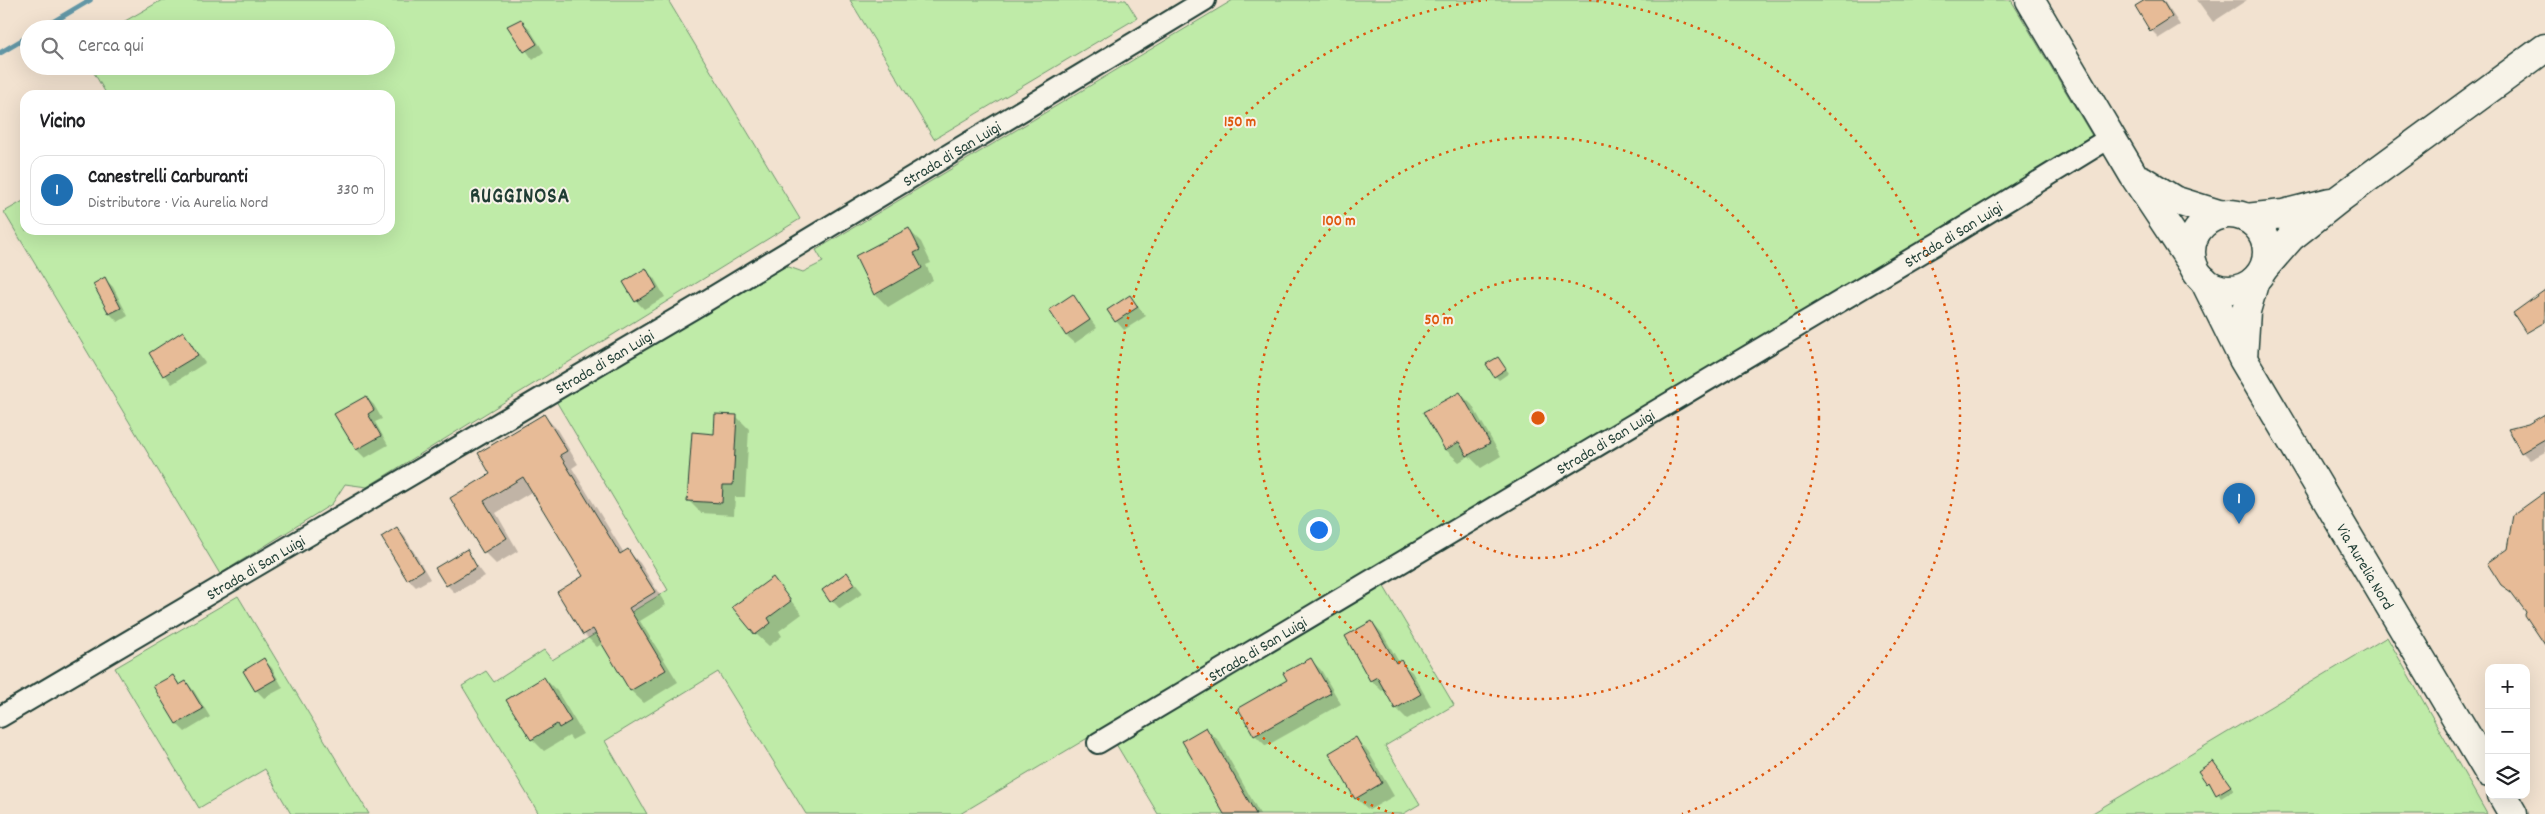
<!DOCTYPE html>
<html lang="it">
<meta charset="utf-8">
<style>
body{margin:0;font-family:Dekko,sans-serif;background:#f6f6f6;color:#202124}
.controls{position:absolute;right:15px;bottom:15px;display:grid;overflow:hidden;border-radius:10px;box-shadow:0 5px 20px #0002}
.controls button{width:45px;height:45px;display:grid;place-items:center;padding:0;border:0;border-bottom:1px solid #e0e0e0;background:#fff;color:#202124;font:25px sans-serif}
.you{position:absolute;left:1318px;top:529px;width:18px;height:18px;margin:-12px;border:4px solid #fff;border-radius:50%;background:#1a73e8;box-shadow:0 0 0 8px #1a73e833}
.badge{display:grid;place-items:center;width:32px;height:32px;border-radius:50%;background:#1f6fb2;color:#fff;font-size:16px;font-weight:700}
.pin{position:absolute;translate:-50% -41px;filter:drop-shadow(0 1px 2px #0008)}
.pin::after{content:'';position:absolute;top:26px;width:18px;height:15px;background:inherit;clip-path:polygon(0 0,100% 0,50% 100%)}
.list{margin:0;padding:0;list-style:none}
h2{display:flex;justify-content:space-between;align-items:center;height:65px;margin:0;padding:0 20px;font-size:21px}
h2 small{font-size:16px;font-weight:400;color:#757577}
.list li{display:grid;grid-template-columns:32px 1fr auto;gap:15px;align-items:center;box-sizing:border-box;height:70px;margin:0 10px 10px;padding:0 10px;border:1px solid #e0e0e0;border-radius:15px}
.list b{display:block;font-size:19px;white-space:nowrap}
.list p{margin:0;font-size:16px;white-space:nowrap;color:#757577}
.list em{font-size:16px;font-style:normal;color:#757577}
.icon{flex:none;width:28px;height:28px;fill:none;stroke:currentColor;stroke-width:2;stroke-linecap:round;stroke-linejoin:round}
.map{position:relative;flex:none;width:2545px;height:814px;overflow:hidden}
.search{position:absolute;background:#fff;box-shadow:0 5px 20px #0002;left:20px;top:20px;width:375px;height:55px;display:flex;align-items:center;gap:12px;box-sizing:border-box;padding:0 18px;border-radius:28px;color:#757577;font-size:19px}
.panel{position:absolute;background:#fff;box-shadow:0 5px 20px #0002;left:20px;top:90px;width:375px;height:145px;border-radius:15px}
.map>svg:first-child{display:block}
.green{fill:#bfeba8;stroke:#6f946e}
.shadow{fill:#0003}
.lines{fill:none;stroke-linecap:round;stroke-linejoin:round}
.stream{stroke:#6296a5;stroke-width:5.5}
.building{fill:#e7bb97;stroke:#1f3d34}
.minor-casing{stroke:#1f3d34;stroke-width:24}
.secondary-casing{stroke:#1f3d34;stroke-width:31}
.primary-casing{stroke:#1f3d34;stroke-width:31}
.trunk-casing{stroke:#1f3d34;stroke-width:31}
.minor{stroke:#f7f3e8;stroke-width:20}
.secondary{stroke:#f7f3e8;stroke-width:28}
.primary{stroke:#f7f3e8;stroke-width:28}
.trunk{stroke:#f7f3e8;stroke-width:28}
.ring{fill:none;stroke:#de580e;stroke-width:2.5;stroke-dasharray:2.5 5}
.labels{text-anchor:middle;stroke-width:4;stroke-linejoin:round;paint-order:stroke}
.street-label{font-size:16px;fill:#1f3d34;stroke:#f7f3e8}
.district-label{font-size:21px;font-weight:bold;letter-spacing:1px;fill:#1f3d34;stroke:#f7f3e8}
.centre{fill:#de580e;stroke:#f7f3e8;stroke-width:2.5}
.ring-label{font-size:15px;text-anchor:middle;font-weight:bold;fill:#de580e;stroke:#f7f3e8;stroke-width:4;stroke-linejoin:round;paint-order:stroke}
</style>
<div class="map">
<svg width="2545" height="814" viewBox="0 0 2545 814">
<rect width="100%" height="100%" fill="#f2e2d0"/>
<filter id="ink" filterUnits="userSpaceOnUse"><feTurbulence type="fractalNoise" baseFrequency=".02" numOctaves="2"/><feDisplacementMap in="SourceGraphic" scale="10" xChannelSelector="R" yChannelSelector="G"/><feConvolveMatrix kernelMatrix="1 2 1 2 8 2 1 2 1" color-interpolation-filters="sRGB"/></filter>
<g filter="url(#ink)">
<!-- green -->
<path class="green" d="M162,0H668L800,219L367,487L345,484L332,504L220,574L4,212L25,200V230H390V95H107L90,66H386V29H111Z
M850,0H1126L1137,18L934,139Z
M1233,0H2011L2094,139L960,814H806L718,672L605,741L647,814H539L462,686L486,671L494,682L544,650L552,660L668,590L556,401L786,266L803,272L823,262L816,250Z
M1383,585L1454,705L1385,746L1420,804L1403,814H1158L1116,744Z
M238,596L369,814H291L265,769L199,808L115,668Z
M2387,637L2487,814H2091Z"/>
<!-- shadow -->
<path class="shadow" d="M2147,0H2163L2180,25L2159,38L2151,30Z
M2197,0H2247L2213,22Z
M521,20L529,28L544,52L533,60L509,26Z
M909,230L921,242L931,263L926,265L933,280L888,307L875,294L856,256Z
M646,270L654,278L665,297L644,309L636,301Z
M105,279L113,287L128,316L118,322L110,314Z
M1073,296L1097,328L1075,343L1066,335Z
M1130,296L1146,316L1124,330L1116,321Z
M183,333L205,363L172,384L150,354Z
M1498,358L1509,373L1499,380L1495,376Z
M1460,393L1472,405L1501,456L1481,468L1469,456L1459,462L1446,450L1425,413Z
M366,397L374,405L382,419L375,422L388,445L365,458L357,450L336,414Z
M544,416L556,428L578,464L572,468L624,553L628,551L640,563L666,605L640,621L678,682L644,703L631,691L603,643L597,647L584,634V577L533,491L496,513L518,551L496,564L484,552L452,499L492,474Z
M737,417L749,429L745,497H735L734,515L701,513L688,500L715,435Z
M2545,418V452L2530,460L2522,452L2529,426Z
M397,529L405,537L430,579L416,587L408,579Z
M466,551L485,576L455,593L447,585Z
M847,574L863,593L840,609L823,591Z
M773,579L802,614L779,631L782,636L769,646L756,634Z
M1372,622L1382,633L1399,662L1412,672L1431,706L1407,719L1396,708L1385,689L1382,691L1371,680Z
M1310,659L1321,670L1341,704L1266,746L1255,735L1240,708L1289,680Z
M264,660L272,668L283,688L264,698L256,690L245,671Z
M173,677L181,685L186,682L194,691L210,717L185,732L177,724L155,687Z
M544,678L557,691L583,734L572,740L569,736L544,751L532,739Z
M1206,729L1219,741L1260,814H1225Z
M1356,739L1368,751L1394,796L1369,810L1356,798Z
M2213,763L2234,790L2221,798L2213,786L2208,783Z"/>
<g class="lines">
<!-- stream -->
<path class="stream" d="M41,29L90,0
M0,53L29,36"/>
</g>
<!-- building -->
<path class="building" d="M2145,0H2162L2172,17L2150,31L2135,6Z
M521,19L537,44L524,52L507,26Z
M909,228L920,250L914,253L922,268L874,295L855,256Z
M646,268L657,288L635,302L623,282Z
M105,277L121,308L109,314L93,284Z
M2545,290V322L2526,333L2513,313Z
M1073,294L1090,320L1066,336L1049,310Z
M1130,295L1138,307L1115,322L1107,310Z
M183,331L198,355L163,376L149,353Z
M1498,357L1506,369L1494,377L1486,364Z
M1460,392L1490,443L1467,456L1459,442L1445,450L1423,412Z
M366,396L374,410L368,414L381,436L356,450L334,414Z
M544,414L567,451L560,455L620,554L628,549L655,592L629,608L666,670L630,691L593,629L583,635L557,592L583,576L523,477L484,501L507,538L483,553L450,498L490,474L478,453Z
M715,414L737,415L733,485H723L722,503L687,501L692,432L714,434Z
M2545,414V439L2521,453L2508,429L2528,424Z
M2545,492V645L2525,615L2526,612L2511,592L2501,585L2487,563L2507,549L2513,515Z
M397,527L423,570L407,580L381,537Z
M467,549L477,567L446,586L435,568Z
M847,572L855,584L830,602L822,590Z
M773,577L791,601L768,618L771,623L755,635L732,607Z
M1372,621L1396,663L1401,660L1421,694L1395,709L1377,677L1370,681L1345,636Z
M264,658L276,679L255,691L243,671Z
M1311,658L1331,693L1254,736L1238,708L1287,680L1283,673Z
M173,675L179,685L186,681L203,709L176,724L153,686Z
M544,677L571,721L559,728L557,724L531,740L506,700Z
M1206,727L1256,814H1224L1182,741Z
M1356,737L1382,783L1355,799L1329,753Z
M2213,761L2231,786L2216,795L2209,782L2207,784L2198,771Z"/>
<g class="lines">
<defs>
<g id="minor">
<path id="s1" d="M0,717L701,304L1205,0"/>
<path id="s2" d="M1098,743L1953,234L2111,137"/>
</g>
<path id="secondary" d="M2030,0L2134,176L2193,265
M2142,180L2174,200L2222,215"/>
<g id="primary">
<circle cx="2229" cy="252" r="38"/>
<path id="s3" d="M2204,280L2243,359L2489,773"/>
<path d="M2243,358L2246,311L2255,280"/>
<path d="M2502,795L2513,814"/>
</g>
<path id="trunk" d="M2246,218L2283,214L2330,202
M2264,268L2291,237L2339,199L2545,48"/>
</defs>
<!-- minor casing -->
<use href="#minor" class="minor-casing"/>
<!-- secondary casing -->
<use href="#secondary" class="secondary-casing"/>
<!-- primary casing -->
<use href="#primary" class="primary-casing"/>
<!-- trunk casing -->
<use href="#trunk" class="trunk-casing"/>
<!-- minor -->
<use href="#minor" class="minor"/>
<!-- secondary -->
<use href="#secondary" class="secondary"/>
<!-- primary -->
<use href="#primary" class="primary"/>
<!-- trunk -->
<use href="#trunk" class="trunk"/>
</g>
</g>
<!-- distance rings -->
<g class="ring">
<circle cx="1538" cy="418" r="140"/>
<circle cx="1538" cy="418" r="281"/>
<path d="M1394 814A421 421 0 0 1 1487 0M1589 0A421 421 0 0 1 1682 814"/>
</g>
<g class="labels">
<!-- street labels -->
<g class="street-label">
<text dy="6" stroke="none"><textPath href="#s1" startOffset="1106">Strada di San Luigi</textPath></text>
<text dy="6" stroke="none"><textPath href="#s2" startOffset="995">Strada di San Luigi</textPath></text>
<text dy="6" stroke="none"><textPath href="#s1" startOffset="701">Strada di San Luigi</textPath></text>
<text dy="6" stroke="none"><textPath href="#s2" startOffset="590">Strada di San Luigi</textPath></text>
<text dy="6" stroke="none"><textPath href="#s1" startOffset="296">Strada di San Luigi</textPath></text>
<text dy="6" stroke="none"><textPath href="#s3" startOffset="329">Via Aurelia Nord</textPath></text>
<text dy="6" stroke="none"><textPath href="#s2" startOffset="185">Strada di San Luigi</textPath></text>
</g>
<!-- district labels -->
<g class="district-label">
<text x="520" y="202">RUGGINOSA</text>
</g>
</g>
<circle cx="1538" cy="418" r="8" class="centre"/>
<g class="ring-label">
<text x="1240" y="126">150 m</text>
<text x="1339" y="225">100 m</text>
<text x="1439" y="324">50 m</text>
</g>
</svg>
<div class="controls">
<button>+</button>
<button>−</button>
<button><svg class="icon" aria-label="layers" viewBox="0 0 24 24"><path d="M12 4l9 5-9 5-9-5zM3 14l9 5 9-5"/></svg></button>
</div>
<div class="you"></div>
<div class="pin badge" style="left:2239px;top:524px">1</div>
<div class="search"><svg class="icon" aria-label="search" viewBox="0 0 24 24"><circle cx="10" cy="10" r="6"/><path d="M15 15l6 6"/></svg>Cerca qui</div>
<section class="panel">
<h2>Vicino<small></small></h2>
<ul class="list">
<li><span class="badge">1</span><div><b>Canestrelli Carburanti</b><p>Distributore · Via Aurelia Nord</p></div><em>330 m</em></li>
</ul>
</section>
</div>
